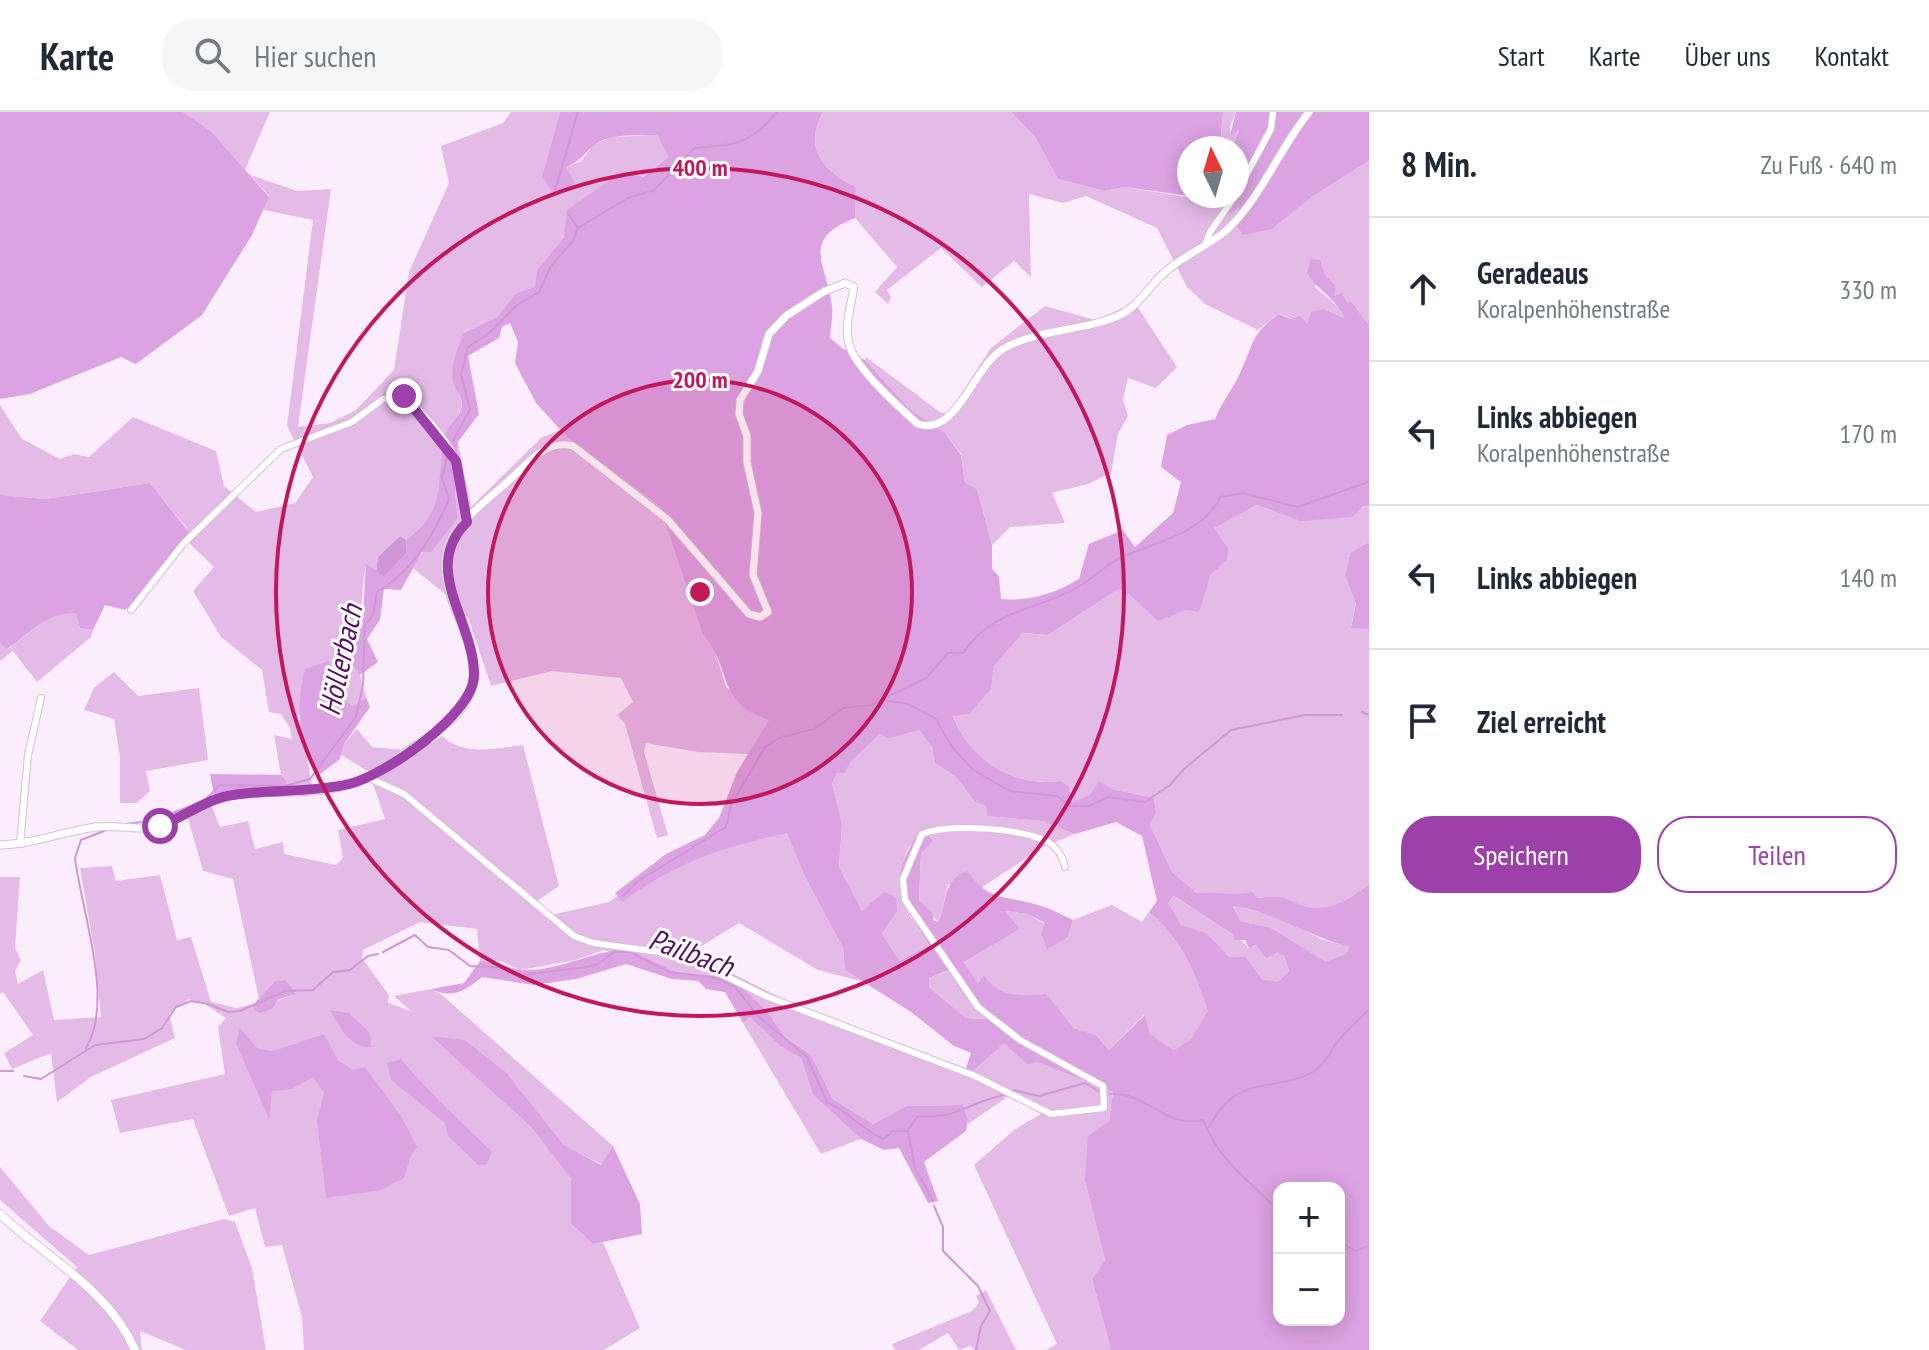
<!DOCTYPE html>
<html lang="de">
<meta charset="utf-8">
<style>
body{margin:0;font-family:"PT Sans Narrow",sans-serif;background:#f6f6f7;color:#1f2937}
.controls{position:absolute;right:24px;bottom:24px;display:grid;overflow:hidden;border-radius:16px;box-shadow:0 4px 20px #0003}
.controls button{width:72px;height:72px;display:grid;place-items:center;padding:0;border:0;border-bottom:2px solid #e0e1e3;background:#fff;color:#1f2937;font:40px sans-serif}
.compass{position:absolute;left:1177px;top:24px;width:72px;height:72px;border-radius:50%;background:#fff;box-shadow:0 4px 20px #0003;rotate:355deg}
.stop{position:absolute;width:24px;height:24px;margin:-18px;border:6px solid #9e40a9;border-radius:50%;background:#fff}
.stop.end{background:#9e40a9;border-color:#fff;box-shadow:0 2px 8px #0008}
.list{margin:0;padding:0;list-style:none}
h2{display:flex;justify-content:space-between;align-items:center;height:104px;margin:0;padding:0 32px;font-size:34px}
h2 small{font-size:26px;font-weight:400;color:#747a83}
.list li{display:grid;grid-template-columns:52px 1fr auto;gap:24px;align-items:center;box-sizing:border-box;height:144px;padding:0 32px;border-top:2px solid #e0e1e3}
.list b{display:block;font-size:30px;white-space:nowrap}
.list p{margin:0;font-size:26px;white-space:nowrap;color:#747a83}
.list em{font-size:26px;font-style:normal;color:#747a83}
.actions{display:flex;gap:16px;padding:24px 32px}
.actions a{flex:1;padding:18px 0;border:2px solid #9e40a9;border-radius:32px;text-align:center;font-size:28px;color:#9e40a9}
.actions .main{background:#9e40a9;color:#fff}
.icon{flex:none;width:44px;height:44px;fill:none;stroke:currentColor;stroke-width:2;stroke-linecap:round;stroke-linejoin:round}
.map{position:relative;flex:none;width:1369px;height:1238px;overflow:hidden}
header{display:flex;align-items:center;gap:48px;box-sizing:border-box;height:112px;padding:0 40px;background:#fff;border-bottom:2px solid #e0e1e3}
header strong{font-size:38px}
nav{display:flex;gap:44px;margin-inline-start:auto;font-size:28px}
.search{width:560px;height:72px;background:#f6f6f7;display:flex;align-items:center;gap:20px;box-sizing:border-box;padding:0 28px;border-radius:32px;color:#747a83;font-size:30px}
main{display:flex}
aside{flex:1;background:#fff}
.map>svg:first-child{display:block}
.green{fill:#e4bbe7}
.forest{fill:#dca3e2;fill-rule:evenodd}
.water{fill:#d097d6}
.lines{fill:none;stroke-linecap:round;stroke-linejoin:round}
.stream{stroke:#d097d6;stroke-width:2}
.minor-casing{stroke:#d6bed7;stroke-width:8}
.tertiary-casing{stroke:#d6bed7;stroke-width:9}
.secondary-casing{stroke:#d6bed7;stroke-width:10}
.minor{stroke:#fff;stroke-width:6}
.tertiary{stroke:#fff;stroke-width:7}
.secondary{stroke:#fff;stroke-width:8}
.route{stroke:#9e40a9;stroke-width:10}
.ring{fill:none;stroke:#c2185b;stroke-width:4}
.labels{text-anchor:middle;stroke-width:6;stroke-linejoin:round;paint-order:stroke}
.water-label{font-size:30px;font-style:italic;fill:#56105d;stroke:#fff}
.centre{fill:#c2185b;stroke:#fff;stroke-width:4}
.ring-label{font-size:24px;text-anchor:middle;font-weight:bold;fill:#c2185b;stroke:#fff;stroke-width:6;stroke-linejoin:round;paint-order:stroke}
</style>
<header>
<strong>Karte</strong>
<div class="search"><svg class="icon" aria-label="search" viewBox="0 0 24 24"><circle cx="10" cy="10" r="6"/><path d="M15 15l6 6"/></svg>Hier suchen</div>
<nav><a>Start</a><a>Karte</a><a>Über uns</a><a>Kontakt</a></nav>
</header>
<main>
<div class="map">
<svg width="1369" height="1238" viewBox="0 0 1369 1238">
<rect width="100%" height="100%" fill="#fcedfd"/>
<!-- green -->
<path class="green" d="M183,0H270L245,58L211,19Z
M511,0H560L542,64L581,49L593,33L611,25L657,23L668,45L564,125L537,158L536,175L516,181L497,205L464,221L453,267L462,291L458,305L446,321L437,394L421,417L406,428L400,424L378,445L376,459L366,453C359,490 367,506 342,539L360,563L366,585L353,594L330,579L334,564L297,605L304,624L312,676L284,677L287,670L281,663L274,623L292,627L290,616L281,602L269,600L262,558L221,525L193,479L214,455L184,426L189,419L150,371L46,387L0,383V293L22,327L60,347L74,342L89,345L133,305L216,339L224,374L256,400L295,391L313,365L287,314L313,108L263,98L269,84L250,63L297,79L331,77L298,315L330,311L356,298L394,258L409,160L449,71L441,34L503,11Z
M823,0H1011L1035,25L1058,67L1104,79L1125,75L1185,85L1232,84L1230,101L1240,94L1272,117L1313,84L1369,49V213L1351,189L1347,192L1333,184L1336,174L1324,161L1315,175L1343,199L1344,206L1324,197L1308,212L1279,202L1258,218L1205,192L1187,175L1157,116L1086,84L1063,91L1029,82L1031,165L1014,149L982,175L941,136L887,178L891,185L888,192L875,180L897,155L855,106L856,75C823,59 803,37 823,0Z
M1223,0H1236L1230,14L1231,23L1239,17L1232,36H1220Z
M1135,191L1177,255L1156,276L1128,266L1123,287L1128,304L1118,322L1111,361L1088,372L1052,381L1065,411L1010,415L992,433L977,377L965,372L961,342L945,321L910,297L865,248L866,245L940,300L948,302L991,236L1045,194L1095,208Z
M560,318L659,394L703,523L713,534L726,575L770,608L749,642L698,640L646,631L644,640L668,723L657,726L625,612L617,603L633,590L621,566L552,559L491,574L468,505L452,501L445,482L413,456L423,439L458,406L455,382L458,330L471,395L541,326Z
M1257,393L1300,409L1369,394V430L1350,441L1345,464L1356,490L1351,515L1369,517V773C1353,783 1338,796 1318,797C1295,797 1292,779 1258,786L1252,781C1233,785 1217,778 1197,781L1172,760L1150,713L1156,701L1154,686L1112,677L1072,691L1061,669C1012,675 970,650 953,603L969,602L993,555L1023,521L1048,523L1119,477L1128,480L1158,508L1186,498L1198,499L1211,462L1228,436L1213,416Z
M61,500L76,502L80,516L93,518L91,525L37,570L13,539L0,549V531L8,537L46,507Z
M114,560L138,584L199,576L208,648L146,659L150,679L137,691H120V646L114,607L84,598L94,576Z
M357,617L372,635L417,639L442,624C464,645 496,636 523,633L559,774L537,789L551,803L609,790L617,784L622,789C677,749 721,735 787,720L805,765L843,836L845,858L864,870L818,858L739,811L690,841L788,889L973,959L1004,930L1028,953L1037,950L1113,980L1109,1009L1085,1069L1105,1148L1092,1167L1111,1238H1046L1057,1232L974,1053L1014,1018L1041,1002L1009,984L968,1012L963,993L906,994L873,1012L833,987L811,943L785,925L767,899L714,864H681L604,838L576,848L520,858L501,849H480L477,817L420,810L363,838L362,846L389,883L388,891L411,899L394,884L431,877L442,883L613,1034L602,1053L564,1033L506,960L465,928L433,925L531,1015L571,1067V1112L593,1132L603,1130L640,1216L604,1238H304L302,1205L282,1133L265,1135L255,1096L229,1104L193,1007L120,1021L111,988L225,962L218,915L226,906L205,892L189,887L169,901L175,926L91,965L57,990L51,941L12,957L4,941L33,923L3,880L0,882V765H20L15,836L21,848L15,859L18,872L43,858L54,908L101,905L95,842L80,756L112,754L116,769L160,763L177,828L191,825L211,890L237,896L254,892V898L295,882L286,868L275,869L259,887L233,767L203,759L186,699L209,687L220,715L248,709L255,737L283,730L284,742L336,753L343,745L338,718L385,707L369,660L341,643L344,632Z
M919,618L934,636L935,651L957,666L975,690L986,694L988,704L1042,709L1075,722L1045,734L979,777L948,772L939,811L919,789L921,741L909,734C890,780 904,795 929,833L900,849L882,822L897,800H862L839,755L842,712L832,671L837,661L880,622L889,627Z
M1174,784C1187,793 1245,829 1249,836L1256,833L1284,844L1289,859L1278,871L1262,867L1246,845H1229L1207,821L1180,813L1168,791Z
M1112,793L1142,810L1149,800C1182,828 1195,859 1209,899L1191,927L1174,938L1150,922L1144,903L1109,938L1096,923L1074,916L1046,883L1015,885L990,874L978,873L964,850L1020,817L1004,799L1028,802L1068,825L1073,808Z
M1233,793L1287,808L1321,827L1349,835L1346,843L1326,851L1271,816L1239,809Z
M950,858L985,907L966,906L929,875V866Z
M750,905L780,934L801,946L813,983L861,1027L821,1042L743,911Z
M0,1055L49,1114L89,1143L224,1107L235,1110L252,1156L266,1238H186L140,1219L142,1238H78L40,1209L77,1155L0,1088Z
M986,1178L1016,1238H975L970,1234L959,1238L948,1221L919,1238H895L892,1232L972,1199L979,1191L976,1184Z"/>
<!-- forest -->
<path class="forest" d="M0,0H183L211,19L269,85L252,123L202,203L136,252L121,245L30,282L0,287Z
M560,0H823C803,37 823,59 856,75L855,106C799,128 827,152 832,194C833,204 831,215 830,226L842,236L865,248L910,297L945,321L961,343L965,371L977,377L992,433V457L999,464L1001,487C1028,490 1056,481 1079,467L1089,432L1123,418L1135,435L1173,401L1181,370L1161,355L1167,323L1187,313L1215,307C1222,289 1233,277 1240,261C1255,230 1249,224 1279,202L1291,207L1300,204L1307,212L1311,200L1324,197L1344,206C1339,189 1316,177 1307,161L1311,147L1320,148L1324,161L1336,174L1334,184L1342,181L1347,191L1351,189L1369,213V394L1362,395L1353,405L1300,409L1257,393L1214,416L1228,436L1227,448L1211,462L1199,500L1186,498L1158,509L1128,481L1119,477L1048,523L1023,521L993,555L991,577L969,602L953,604C971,650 1013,675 1061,669L1069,675L1072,690L1090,683L1099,669L1112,677L1154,686L1156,701L1150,713L1172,760L1197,781C1217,778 1233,785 1252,780L1258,786C1292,779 1295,797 1318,796C1338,796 1353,783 1369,773V1238H1111L1092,1167L1105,1148L1085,1069L1088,1024L1109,1009L1113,980L1037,950L1028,953L1004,931L973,959L966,956L971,941L954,934L911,900L845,858L843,836L805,765L787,721C721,735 677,750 622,790L615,781L666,742L705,723L719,706L737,660L769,608C715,591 733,555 703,523L659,394L565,323L536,291L515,251L518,230L510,211L502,215L499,226L468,244L479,302L458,330L455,382L458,406L431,440H422L401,478L384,477L380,508L367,527L378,550L360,563L342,539L363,503L366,452L384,463L407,441L406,428C449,398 435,368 445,324C448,312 462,305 462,291C461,284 454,276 453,268C450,252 458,236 464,221L497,205L516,181L535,175L537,158L564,125L567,98L622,60L643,65L668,45L657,23C636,24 608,20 592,35C582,44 579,50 566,55L575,71L554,83L542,64ZM919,618L933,636L935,651L957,666L975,690L986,694L987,704L1042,709L1075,722L1116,710L1142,724L1157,789L1149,800C1182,828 1195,859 1208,899L1191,927L1174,938L1150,922L1145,903L1109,938L1096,923L1074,916L1046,882C1022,884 998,886 984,863L978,872L964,850L1020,817L1005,799L1028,802L1045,811L1041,822L1047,837L1068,825L1073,808C1062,803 1050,796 1038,793C1006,783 988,790 968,759C944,766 946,789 939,810L934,809L932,800L919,789L921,741L933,729L922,717C886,766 898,786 929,833L900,849L882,822L897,800L896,785L884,780L862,799L839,755L842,712L832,671L837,661H845L850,650L880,622L889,627ZM1174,784L1232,822L1235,828H1245L1249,836L1256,833L1266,846L1277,841L1284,844L1289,859L1278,870L1262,867L1246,845H1229L1207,821L1181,813L1168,791ZM1233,794C1274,800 1309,824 1349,835L1346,842L1326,850L1271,816L1240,809ZM949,858L985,907L966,906L929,875V866ZM1279,1076H1339V1208H1279Z
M1011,0H1223L1220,36H1189V84L1125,75L1104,79L1058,67L1035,25Z
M1236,0H1369V49L1313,84L1272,117L1243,123L1237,114L1239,95L1229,102L1232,84H1237V36H1232L1239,18L1230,24Z
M150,371L189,420L130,494L125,498L105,493L93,518L80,516L76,502C48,498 30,522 7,537L0,531V383L46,387Z
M1369,430V517L1351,516L1356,491L1345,464L1350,441Z
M329,549L334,564L330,579L353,594L366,585L370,595L344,632L340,647L319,663C295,642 297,586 305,557Z
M210,662L281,663L287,670L284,677L214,683Z
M627,837L681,863L714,864L742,876L767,899L785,925L811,943L833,987L873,1012L906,994L963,993L968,1008L966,1019L924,1050L938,1089L928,1091L899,1036L884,1038L861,1027L813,983L801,946L780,934L750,905L743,911L725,880L706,877L698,869L672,867L626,852L576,867L534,873L482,865C465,879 453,887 431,877L464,871L480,849C499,849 509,857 522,858C557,860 592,839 627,837Z
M286,868L296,882L279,887L272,897L260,901L254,898V892L275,869Z
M330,898L349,901L370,921L371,935C349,936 339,914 330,898Z
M240,916L258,937L273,939L324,922L338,948L353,958L365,955L401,1004L417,1035L410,1046L404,1066L381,1078L326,1086L317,1008L324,981L313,965L292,977L272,979L269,1007L236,931Z
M431,924L465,928L506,960L564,1033L601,1053L613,1034L640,1092L642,1122L593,1132L571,1112V1067L531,1015Z
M401,947C429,981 461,1009 492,1040L487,1052L478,1053L448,1024L445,1011L391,968L387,951Z"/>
<!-- water -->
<path class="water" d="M400,424L406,428L407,441L384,464L376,459L378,445Z"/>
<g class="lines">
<!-- stream -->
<path class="stream" d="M554,82L578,0
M569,103L577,115
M453,329L470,297L461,262L468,235L488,222L516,194L539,180L551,154L573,129L578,116L628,86L654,78L695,36C735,33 751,32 777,0
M884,588L908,592L935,606L952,635L973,658L1010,679L1057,684L1071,694H1089L1108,685L1145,690L1170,673L1184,657L1231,618L1305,603H1342
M1362,600L1369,603
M162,705L204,689L220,673L285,674L310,667L356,605L363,573L365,513L373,503L377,480C412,460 434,423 449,387L442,366L447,345
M126,712L141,710
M623,784L638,769L726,715L731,693L765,635L781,625L814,617L843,596L871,593L926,566L948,541H963C992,497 1036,499 1078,475C1094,466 1107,451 1124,444C1157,430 1205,420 1220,385L1243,381L1297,395L1369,370
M383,840L415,823L428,835L449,838L470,854L507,856L521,863L587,855L598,852L614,840H630L669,860L718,866L735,875L757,903L807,945L827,990C848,999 861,1017 883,1027L893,1019H908
M86,936C115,889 81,798 75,746L81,728L104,719
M0,959H13
M24,964L41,967L95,933L144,927L162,916L176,895L191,889L208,892L228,900L240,899L285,879L313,878L333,860L350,858L368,844L378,842
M1013,978L1039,984L1085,971L1100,980
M1110,982C1145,979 1166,1017 1203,1008C1223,1055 1247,1064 1279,1100
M1208,1016C1213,1008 1219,998 1226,991C1250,966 1290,977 1317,957C1325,951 1327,946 1332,938C1338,926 1358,908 1369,898
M908,1018L918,1004C957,1008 968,990 1004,983
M908,1020L915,1056L933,1089
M934,1094L943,1115V1139L978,1174L990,1199L981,1214L976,1238
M1339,1129L1355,1139L1369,1134"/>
<defs>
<path id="minor" d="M1237,80L1271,17L1273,0
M1205,133L1210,120L1235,84
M131,498L183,432L281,337L352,310L383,287L404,284C421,299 449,328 456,350C462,368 463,389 466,408
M367,665L404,682L574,824L593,831L682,843L768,885L975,964L1051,1002L1104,996L1103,974L1020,928L978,895L905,788L903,767L922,722C950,711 1020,716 1048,730C1057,735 1063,745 1065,755
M20,732L28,643L41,586"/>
<path id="tertiary" d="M0,733C33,732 63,720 95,715C117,712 139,720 161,713C186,706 208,686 233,683C275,677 320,685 360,669C379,661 398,646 416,633C430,623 448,613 459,600C505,544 422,481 452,426C466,402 496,381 516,362C532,346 549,328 573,334L667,407L749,502L760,505L768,500L753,463L758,401L747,350V324L739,302L740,288L758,259L769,222L786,204L823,180L845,171L854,175C851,193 844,214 849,232C855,256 899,295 918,312C957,325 973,255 1003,237C1039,216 1083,220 1120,203C1139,194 1149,174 1164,161C1183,143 1210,134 1229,116C1263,82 1280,36 1309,0"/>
<path id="secondary" d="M0,1102C47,1147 108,1176 135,1238"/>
</defs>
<!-- minor casing -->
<use href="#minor" class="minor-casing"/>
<!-- tertiary casing -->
<use href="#tertiary" class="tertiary-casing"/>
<!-- secondary casing -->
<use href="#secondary" class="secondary-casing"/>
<!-- minor -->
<use href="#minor" class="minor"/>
<!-- tertiary -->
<use href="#tertiary" class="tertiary"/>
<!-- secondary -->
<use href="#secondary" class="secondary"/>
</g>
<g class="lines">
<!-- route -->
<path class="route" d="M160,714C184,705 208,686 233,683C271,677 310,681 349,672C384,664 472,603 474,565C476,511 419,457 467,410L456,349L404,284"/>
</g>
<!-- distance rings -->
<circle cx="700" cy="480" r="212" fill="#c2185b" fill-opacity=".12"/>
<g class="ring">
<circle cx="700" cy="480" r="212"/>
<circle cx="700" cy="480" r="424"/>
</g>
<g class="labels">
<!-- water labels -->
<g class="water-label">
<text transform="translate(341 548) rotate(-78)" y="10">Höllerbach</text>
<text transform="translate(691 841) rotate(20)" y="10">Pailbach</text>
</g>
</g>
<circle cx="700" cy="480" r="12" class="centre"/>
<g class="ring-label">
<text x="700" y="64">400 m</text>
<text x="700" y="276">200 m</text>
</g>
</svg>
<div class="controls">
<button>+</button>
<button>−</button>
</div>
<svg class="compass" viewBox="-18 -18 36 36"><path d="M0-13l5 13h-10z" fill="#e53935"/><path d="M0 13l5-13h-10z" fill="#747a83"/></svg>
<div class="stop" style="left:160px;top:714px"></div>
<div class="stop end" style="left:404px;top:284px"></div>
</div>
<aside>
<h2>8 Min.<small>Zu Fuß · 640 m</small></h2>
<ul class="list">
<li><svg class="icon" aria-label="ahead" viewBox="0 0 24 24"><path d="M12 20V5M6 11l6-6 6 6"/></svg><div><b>Geradeaus</b><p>Koralpenhöhenstraße</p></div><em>330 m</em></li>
<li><svg class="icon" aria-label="left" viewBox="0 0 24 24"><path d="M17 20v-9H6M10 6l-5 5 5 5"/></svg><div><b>Links abbiegen</b><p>Koralpenhöhenstraße</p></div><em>170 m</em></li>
<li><svg class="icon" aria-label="left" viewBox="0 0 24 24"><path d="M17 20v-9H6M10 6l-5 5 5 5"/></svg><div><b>Links abbiegen</b></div><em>140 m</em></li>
<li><svg class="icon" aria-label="arrive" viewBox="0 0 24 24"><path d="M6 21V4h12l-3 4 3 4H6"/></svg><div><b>Ziel erreicht</b></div></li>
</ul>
<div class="actions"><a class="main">Speichern</a><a>Teilen</a></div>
</aside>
</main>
